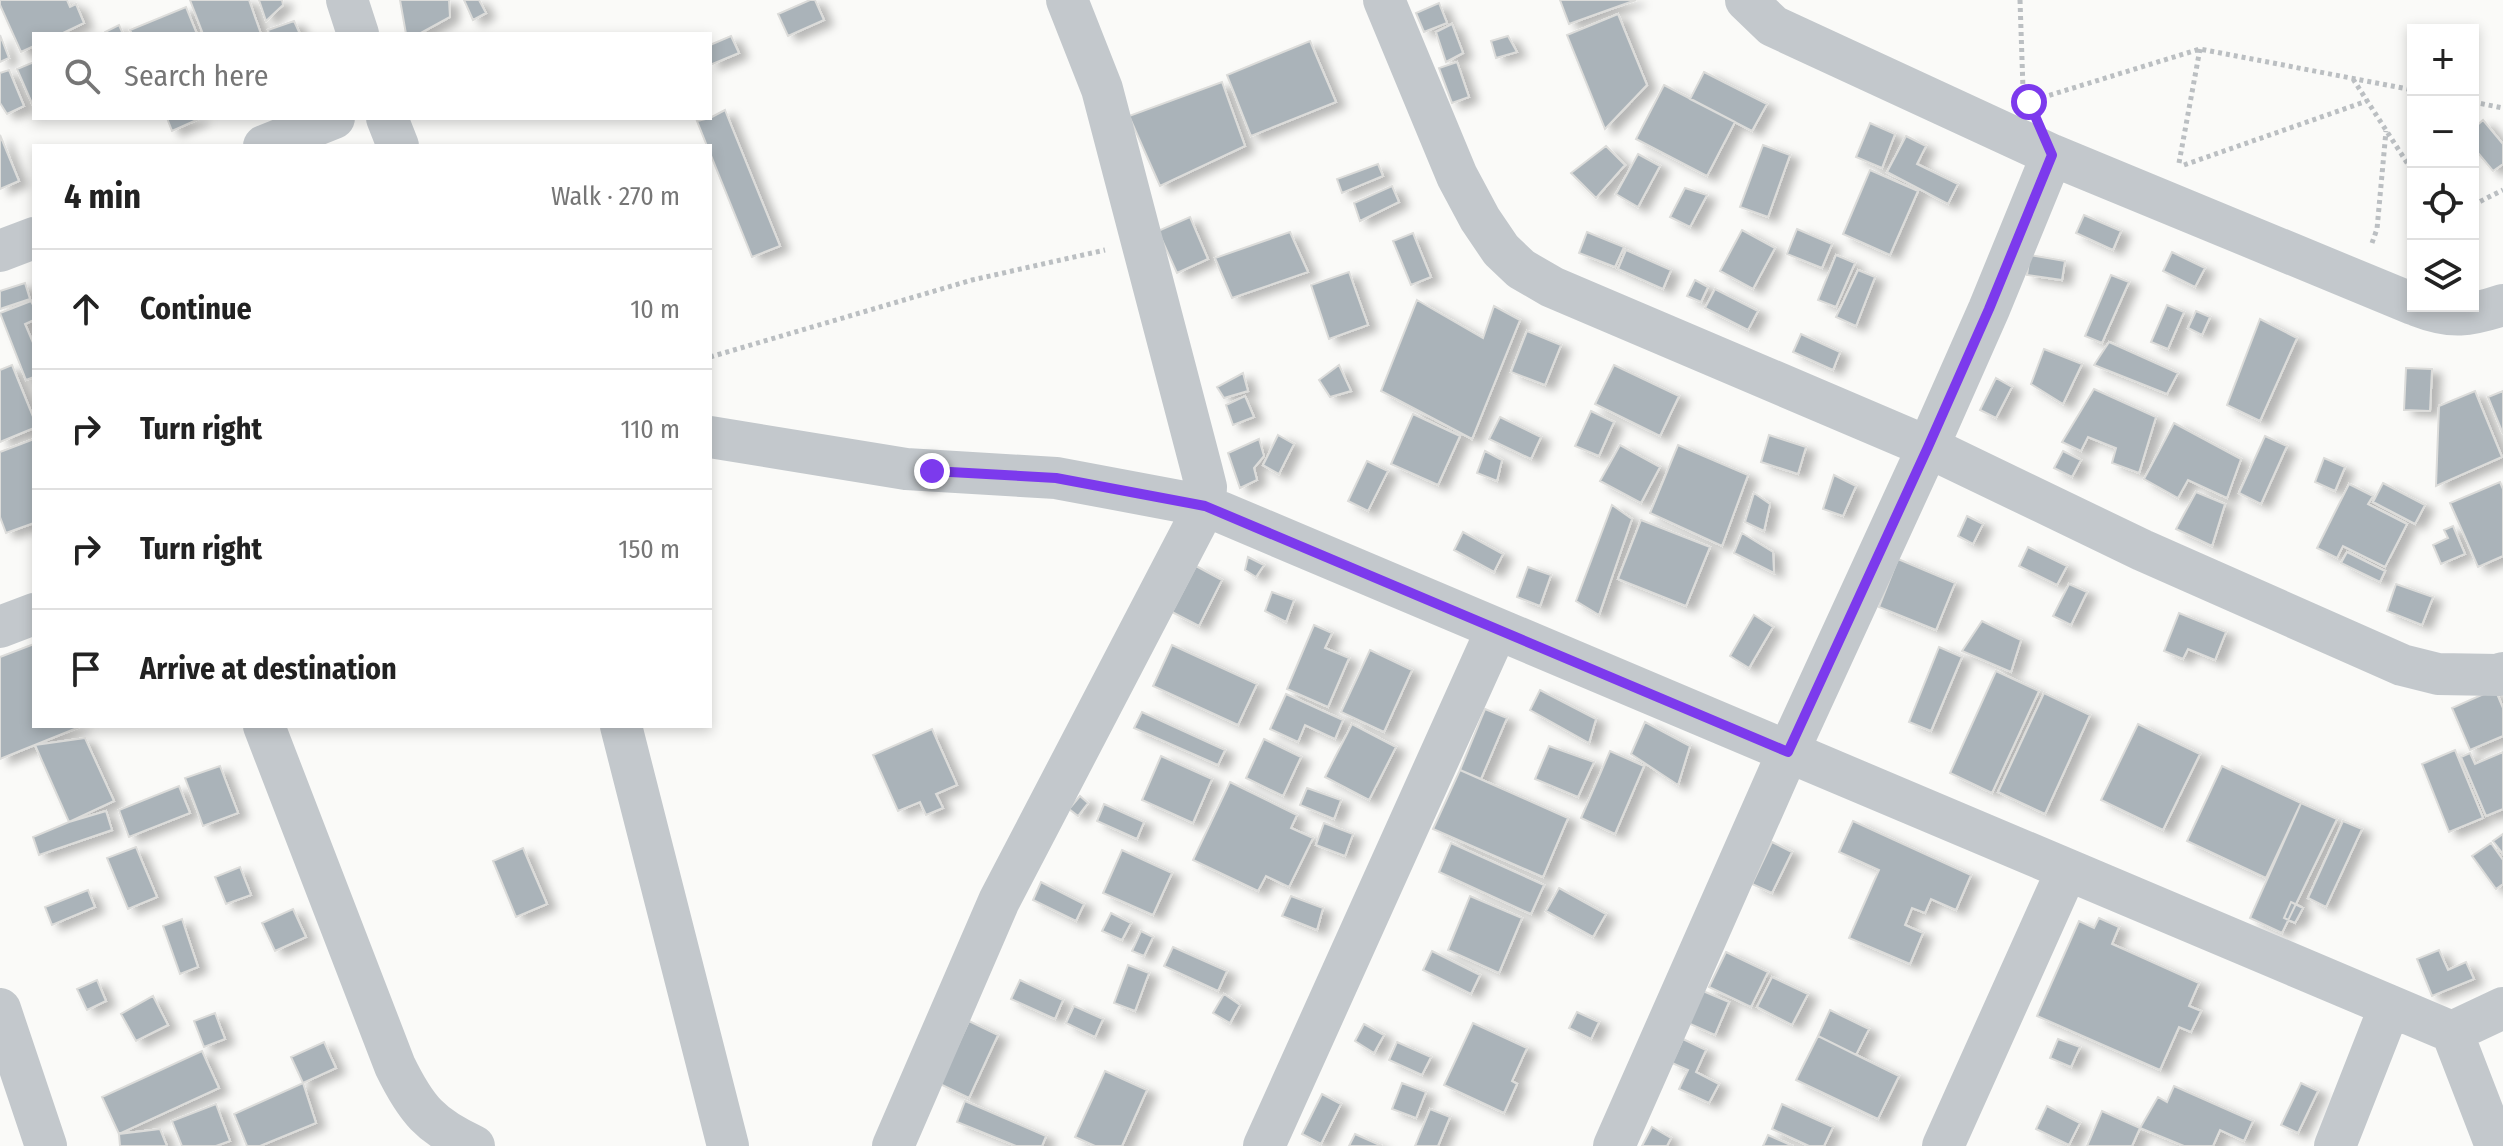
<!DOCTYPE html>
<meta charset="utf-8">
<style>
body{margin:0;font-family:"Fira Sans Condensed",sans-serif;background:#f6f6f6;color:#222}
.controls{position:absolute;right:24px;top:24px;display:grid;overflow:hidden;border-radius:0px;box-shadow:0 4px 12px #0003}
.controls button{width:72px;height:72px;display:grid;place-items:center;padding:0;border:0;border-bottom:2px solid #e0e0e0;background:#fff;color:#222;font:40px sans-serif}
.stop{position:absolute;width:24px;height:24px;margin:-18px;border:6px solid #7c3aed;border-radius:50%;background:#fff}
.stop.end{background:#7c3aed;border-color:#fff;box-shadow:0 2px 8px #0008}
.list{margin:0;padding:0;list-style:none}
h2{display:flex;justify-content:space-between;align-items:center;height:104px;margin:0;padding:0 32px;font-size:34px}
h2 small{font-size:26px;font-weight:400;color:#767676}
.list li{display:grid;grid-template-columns:52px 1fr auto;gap:24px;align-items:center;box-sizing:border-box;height:120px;padding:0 32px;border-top:2px solid #e0e0e0}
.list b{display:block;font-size:30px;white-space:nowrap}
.list em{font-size:26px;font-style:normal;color:#767676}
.icon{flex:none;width:44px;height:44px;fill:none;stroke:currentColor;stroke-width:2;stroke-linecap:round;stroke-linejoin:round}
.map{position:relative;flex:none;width:2503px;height:1146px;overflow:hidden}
.search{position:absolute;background:#fff;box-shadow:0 4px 12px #0003;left:32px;top:32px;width:680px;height:88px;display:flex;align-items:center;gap:20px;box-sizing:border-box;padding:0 28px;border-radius:0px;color:#767676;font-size:30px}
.panel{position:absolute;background:#fff;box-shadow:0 4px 12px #0003;left:32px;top:144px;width:680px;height:584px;border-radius:0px}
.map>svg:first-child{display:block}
.building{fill:#aab3b9;stroke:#dcdcda;stroke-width:2;filter:url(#shadow)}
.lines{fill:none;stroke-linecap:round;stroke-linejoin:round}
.path{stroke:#bbbfc2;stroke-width:5;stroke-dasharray:4 4;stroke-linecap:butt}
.minor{stroke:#c3c8cc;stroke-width:42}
.route{stroke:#7c3aed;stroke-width:10}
</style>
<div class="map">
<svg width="2503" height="1146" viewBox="0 0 2503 1146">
<defs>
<filter id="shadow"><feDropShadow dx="9" dy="5" stdDeviation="4" flood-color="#0004"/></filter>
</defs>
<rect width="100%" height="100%" fill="#fafaf8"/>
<!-- building -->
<path class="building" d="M0,0H67L70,7L76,4L84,23L61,34H34V46L21,52L0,5Z
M190,0H249L261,34H203Z
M259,0H282L283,5L266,21Z
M400,0H449L450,17L419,34H406Z
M464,0H479L486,13L473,20Z
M810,0H815L824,20L788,36L778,14Z
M1560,0H1636L1569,24Z
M1439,3L1447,23L1424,32L1416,13Z
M186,7L197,34H132L130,30Z
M1618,14L1647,85L1605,129L1567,35Z
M294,21L300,34H269L268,30Z
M1452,24L1463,53L1446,62L1436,32Z
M119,25L123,34H105V32Z
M0,35L9,58L0,62Z
M731,36L739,53L710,65V45Z
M1508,36L1517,52L1496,58L1491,41Z
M1310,41L1336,102L1251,136L1227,75Z
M34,62V108L17,69Z
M1457,62L1469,97L1452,103L1439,68Z
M9,70L24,106L7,114L0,103V73Z
M1704,72L1767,104L1752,131L1690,99Z
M1222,82L1245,146L1160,186L1129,116Z
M1664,85L1735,122L1707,176L1636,139Z
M725,110L780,246L752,257L710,153V146H707L697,121L710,118Z
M167,118H201L172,131Z
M2483,120L2503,144V164L2493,171L2473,147V129Z
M1870,123L1895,134L1882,168L1856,157Z
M0,135L19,181L0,189Z
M1906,136L1926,146L1917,164L1958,184L1948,204L1887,172Z
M1763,145L1790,155L1768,217L1740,207Z
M1606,146L1625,165L1596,198L1571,173Z
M1638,154L1660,166L1638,207L1616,194Z
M1378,164L1383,176L1342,193L1337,179Z
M1870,170L1918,191L1890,255L1843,234Z
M1392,186L1399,202L1360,221L1354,203Z
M1685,188L1707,195L1690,227L1670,217Z
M2084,215L2121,231L2113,250L2076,233Z
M1190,217L1208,259L1177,273L1158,231Z
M1797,229L1832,244L1822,268L1787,254Z
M1742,230L1775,248L1753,289L1720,271Z
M1290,232L1308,272L1232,298L1215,258Z
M1587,232L1624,247L1615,267L1579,253Z
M1413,233L1431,277L1411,285L1393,241Z
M1626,250L1671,270L1663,289L1618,269Z
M2172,252L2205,268L2195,287L2163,271Z
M1836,255L1855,263L1836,307L1818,300Z
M2030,255L2065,261L2062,280L2027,275Z
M1858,270L1875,277L1856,326L1836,317Z
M1349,272L1368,325L1329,339L1311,285Z
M2111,275L2129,282L2102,343L2085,336Z
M1695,280L1708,287L1701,302L1687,296Z
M25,283L30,299L0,309V291Z
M1715,289L1758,311L1748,330L1705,308Z
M1417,300L1483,338L1494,306L1520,320L1472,439L1381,391Z
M31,301L34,307V320L25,324L34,345V377L26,380L0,313Z
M2167,305L2184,312L2168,349L2151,342Z
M2196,311L2210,317L2202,335L2188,328Z
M2260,319L2297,338L2260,421L2227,405Z
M1527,331L1561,345L1545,385L1511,372Z
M1801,334L1840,352L1833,370L1793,352Z
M2109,342L2178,373L2167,394L2094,365Z
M2044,349L2082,364L2063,404L2031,384Z
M12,365L34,419V428L0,442V370Z
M1339,365L1351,391L1330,397L1319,380Z
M1614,365L1679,396L1660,436L1595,404Z
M2406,368L2432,369L2430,411L2404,410Z
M1243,373L1248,391L1224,398L1217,387Z
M1996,378L2012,387L1996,418L1980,410Z
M2094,389L2156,417L2139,473L2112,463L2116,448L2088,437L2081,451L2062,442Z
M2475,391L2502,457L2436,486L2439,406Z
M2503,391V434L2488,397Z
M1245,396L1254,417L1233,425L1226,405Z
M1591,411L1614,422L1599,456L1575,446Z
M1413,414L1460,436L1438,485L1391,464Z
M1500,417L1541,437L1531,459L1489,439Z
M2174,423L2241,459L2227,498L2188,480L2178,498L2144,479Z
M1278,435L1294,444L1279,474L1263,465Z
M1769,435L1806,447L1798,474L1761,462Z
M2265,436L2287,446L2261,504L2239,493Z
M34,439V523L6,533L0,517V452Z
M1259,439L1264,456L1254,468L1257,480L1240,488L1228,453Z
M1620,445L1660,467L1641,503L1600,481Z
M1678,445L1748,475L1722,546L1650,513Z
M1485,451L1502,460L1497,481L1477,473Z
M2063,451L2081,460L2072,477L2054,468Z
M2324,458L2345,467L2335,491L2315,482Z
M1367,461L1388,471L1368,511L1348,501Z
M1834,475L1856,486L1843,516L1823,509Z
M2500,482L2503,489V556L2478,567L2450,503Z
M2383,483L2425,505L2415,524L2373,502Z
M2349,484L2373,496L2368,504L2407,524L2385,567L2343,546L2337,558L2317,548Z
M2196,492L2225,504L2212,546L2176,529Z
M1754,493L1770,504L1764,531L1745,522Z
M1612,505L1632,519L1599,615L1576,601Z
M1967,516L1983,524L1973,544L1958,536Z
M1641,520L1710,547L1686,606L1618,579Z
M2453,526L2465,554L2441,564L2433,545L2448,538L2444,530Z
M1463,532L1503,554L1494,572L1454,550Z
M1742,533L1773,552L1774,573L1734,553Z
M2028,547L2067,566L2057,585L2019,566Z
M2347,552L2385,571L2380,582L2341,563Z
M1248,557L1264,565L1256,577L1245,570Z
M1898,559L1955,583L1936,630L1879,607Z
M1196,566L1222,580L1199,626L1172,612Z
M1528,567L1551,575L1540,606L1517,597Z
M2069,584L2087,592L2071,625L2053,616Z
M2396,584L2433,597L2422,625L2387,611Z
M1272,592L1294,600L1286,622L1265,611Z
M2179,613L2226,632L2215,660L2188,649L2183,659L2164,651Z
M1754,615L1773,627L1749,668L1730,656Z
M1982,621L2021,640L2011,672L1962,651Z
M1314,625L1332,633L1325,648L1349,658L1328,707L1287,689Z
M34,644V726H82L0,759V657Z
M1172,645L1257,684L1238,725L1153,686Z
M1939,647L1962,657L1931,731L1909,722Z
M1370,650L1412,670L1384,732L1341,712Z
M1996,671L2039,691L1992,793L1950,773Z
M2495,689L2503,708V736L2470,750L2452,708Z
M1540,690L1596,719L1589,743L1530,710Z
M2044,693L2090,715L2045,814L1998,792Z
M1286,694L1343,720L1335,739L1305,725L1298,742L1270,729Z
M1485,709L1507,718L1481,779L1460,770Z
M1142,712L1225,750L1218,765L1134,728Z
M1645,722L1690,746L1678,785L1631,754Z
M1352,724L1396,747L1369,800L1325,777Z
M2138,724L2200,754L2163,830L2101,800Z
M932,729L957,785L936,794L943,808L926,815L920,802L898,811L873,755Z
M85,738L114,801L69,822L35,745Z
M1264,739L1301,757L1283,796L1246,778Z
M1549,746L1594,762L1578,797L1535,779Z
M2455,750L2483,818L2449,832L2422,764Z
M1610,751L1644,766L1615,834L1581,818Z
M2503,752V809L2486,816L2461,757L2470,753L2475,764Z
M1161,756L1212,779L1193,823L1142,800Z
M220,766L238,813L203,826L185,778Z
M2222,766L2301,803L2266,878L2187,841Z
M1460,770L1568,818L1543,877L1433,829Z
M1230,782L1297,815L1291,828L1313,838L1289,887L1266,876L1258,891L1193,860Z
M179,786L190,813L129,837L119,810Z
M1307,788L1341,800L1334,819L1300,805Z
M1080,796L1088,803L1078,816L1069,809Z
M2301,803L2337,819L2282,933L2250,918Z
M1104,804L1144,822L1137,839L1097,821Z
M106,811L112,830L39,855L33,837L69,822Z
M1853,821L1971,875L1956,910L1931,899L1925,913L1912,908L1905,925L1923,933L1910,964L1849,938L1879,870L1839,852Z
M2343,821L2362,829L2326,907L2308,898Z
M1324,823L1353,834L1345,856L1316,845Z
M2503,834V854L2493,841Z
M1772,842L1792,852L1772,893L1752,884Z
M1451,843L1544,885L1531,914L1439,872Z
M2491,843L2503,860V884L2496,889L2472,856Z
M136,847L157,897L128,909L107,858Z
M523,848L547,904L516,917L493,861Z
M1122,850L1172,873L1153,915L1103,893Z
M240,867L251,895L226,904L215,877Z
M1041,882L1084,904L1076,921L1033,900Z
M1559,888L1606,914L1593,937L1546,911Z
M88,890L95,907L52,925L45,907Z
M1291,896L1323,908L1317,930L1282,916Z
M1470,896L1522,918L1499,973L1448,950Z
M2291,902L2303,908L2295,923L2284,918Z
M293,909L306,937L275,951L262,923Z
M1111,913L1131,923L1122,940L1102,931Z
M2099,918L2119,927L2112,944L2199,983L2189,1006L2201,1011L2191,1032L2179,1027L2160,1070L2037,1016L2079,921L2094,928Z
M182,919L198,967L180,974L163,926Z
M1141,931L1153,937L1144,956L1132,951Z
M1173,947L1227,971L1218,991L1164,966Z
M2439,950L2448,970L2466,962L2474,979L2432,996L2417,959Z
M1432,951L1480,975L1471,994L1423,970Z
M1726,952L1768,972L1751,1007L1709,987Z
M1128,965L1149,973L1135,1011L1114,1003Z
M1772,977L1808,994L1792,1025L1757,1007Z
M97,980L106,1001L87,1010L77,989Z
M1020,980L1063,1000L1055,1019L1011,999Z
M1703,991L1729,1002L1715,1035L1688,1023Z
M1224,994L1240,1005L1230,1023L1213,1013Z
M153,996L168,1025L136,1041L121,1014Z
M1074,1006L1103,1019L1095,1037L1066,1023Z
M1830,1010L1869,1029L1856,1055L1818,1036Z
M1577,1012L1599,1022L1591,1039L1569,1028Z
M215,1013L225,1039L204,1047L194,1021Z
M969,1021L998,1035L969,1098L940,1084Z
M1473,1023L1527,1048L1512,1081L1517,1084L1504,1113L1444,1085Z
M1364,1024L1384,1035L1374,1053L1355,1041Z
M1818,1036L1899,1076L1878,1119L1796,1080Z
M1683,1039L1706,1050L1696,1072L1719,1084L1709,1103L1679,1089L1688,1070L1672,1063Z
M2058,1039L2080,1047L2071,1067L2050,1058Z
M324,1042L336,1068L303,1083L291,1057Z
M1397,1042L1431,1057L1422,1075L1389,1060Z
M202,1051L219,1088L119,1134L102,1097Z
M1105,1071L1147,1090L1122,1146H1095L1075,1137Z
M303,1083L316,1123L260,1146H247L234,1114Z
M1402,1083L1426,1092L1416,1118L1392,1109Z
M2301,1083L2318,1091L2298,1133L2281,1125Z
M2174,1086L2253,1121L2244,1141L2220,1130L2213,1146H2184L2140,1128L2158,1097L2167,1102Z
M1322,1094L1341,1104L1321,1144L1302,1134Z
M965,1101L1046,1136L1042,1146H1016L957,1122Z
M216,1104L230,1141L216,1146H182L172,1121Z
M1782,1104L1833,1127L1824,1146H1809L1772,1129Z
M2047,1106L2080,1123L2069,1145L2036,1129Z
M1430,1109L1450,1117L1438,1146H1415Z
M2102,1111L2140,1128L2132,1146H2087Z
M1652,1127L1671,1138L1667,1146H1642Z
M160,1129L167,1146H120L119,1134Z
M1355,1134L1382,1146H1349Z
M1768,1135L1793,1146H1763Z"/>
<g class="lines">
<!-- path -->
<path class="path" d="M2020,0L2023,89L2027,99
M2353,79L2413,172
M2034,100L2200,49L2413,90
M2473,102L2503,108
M2179,163L2200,49
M2184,165L2367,101
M2473,205L2503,190
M2372,243L2377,229L2386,131
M710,357L972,280L1105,250"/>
<!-- minor -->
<path class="minor" d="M347,0L358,34
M1384,0L1457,176L1480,219L1501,250L1521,269L1552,287L1928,447L2142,550L2402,665L2438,674L2498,675L2503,673
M1746,0L1773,26L2052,155L2413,304
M387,118L398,146
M264,146L334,118
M0,251L34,238
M2418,306C2451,319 2470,316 2503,305
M710,437L906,469L1056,478L1205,506L1223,513L2452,1032L2496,1146
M0,627L34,614
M264,726L395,1066C416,1109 430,1126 474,1146
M621,726L728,1146
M0,1009L46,1146
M2452,1032L2503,1008
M893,1146L999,901L1205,506L1206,487L1202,471L1102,89L1067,0
M1264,1146L1497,629
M1614,1146L1788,752L1928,447L1989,309L2052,155
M1943,1146L2067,870
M2335,1146L2390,1006"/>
</g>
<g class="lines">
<!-- route -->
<path class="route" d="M932,471L1056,478L1205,506L1788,752L1928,447L1989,309L2052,155L2029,102"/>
</g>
</svg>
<div class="controls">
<button>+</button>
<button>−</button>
<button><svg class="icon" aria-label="locate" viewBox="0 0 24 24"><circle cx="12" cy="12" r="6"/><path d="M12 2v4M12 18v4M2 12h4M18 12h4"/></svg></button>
<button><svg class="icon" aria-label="layers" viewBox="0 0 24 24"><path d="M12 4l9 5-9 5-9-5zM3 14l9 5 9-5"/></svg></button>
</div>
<div class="stop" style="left:2029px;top:102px"></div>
<div class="stop end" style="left:932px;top:471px"></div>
<div class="search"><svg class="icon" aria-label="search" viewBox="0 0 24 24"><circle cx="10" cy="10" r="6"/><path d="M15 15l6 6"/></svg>Search here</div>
<section class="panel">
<h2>4 min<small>Walk · 270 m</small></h2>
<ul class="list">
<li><svg class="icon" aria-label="ahead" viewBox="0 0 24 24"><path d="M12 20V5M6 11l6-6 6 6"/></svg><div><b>Continue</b></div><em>10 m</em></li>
<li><svg class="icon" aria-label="right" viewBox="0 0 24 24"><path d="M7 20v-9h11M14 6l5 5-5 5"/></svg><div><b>Turn right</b></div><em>110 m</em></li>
<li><svg class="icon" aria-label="right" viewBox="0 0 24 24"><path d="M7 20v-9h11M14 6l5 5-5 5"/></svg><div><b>Turn right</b></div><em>150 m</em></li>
<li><svg class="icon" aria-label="arrive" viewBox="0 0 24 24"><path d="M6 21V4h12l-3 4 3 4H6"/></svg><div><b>Arrive at destination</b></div></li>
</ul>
</section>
</div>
